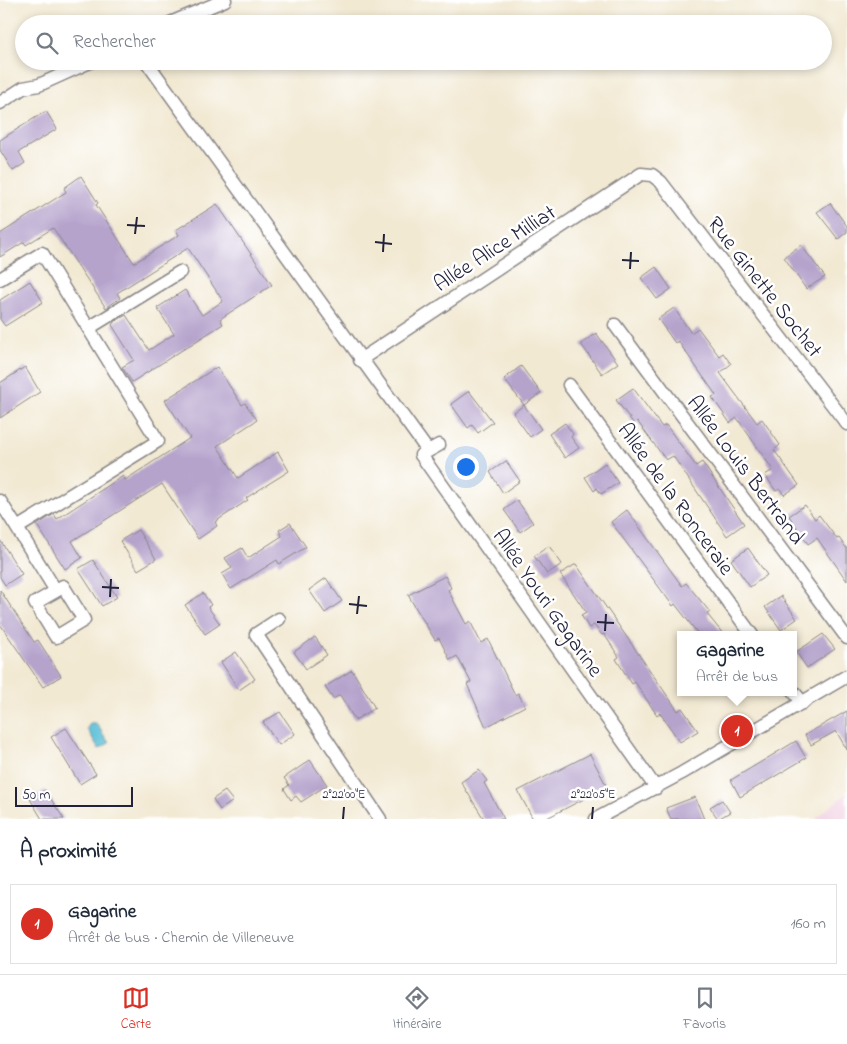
<!DOCTYPE html>
<html lang="fr">
<meta charset="utf-8">
<style>
body{margin:0;font-family:"Indie Flower",sans-serif;background:#f6f6f7;color:#1f2937}
.scale{position:absolute;left:15px;bottom:12px;width:118px;box-sizing:border-box;padding-left:5px;border:2px solid #22223b;border-top:0;font-size:14px;line-height:18px;white-space:nowrap;color:#22223b;-webkit-text-stroke:4px #fff;paint-order:stroke}
.you{position:absolute;left:465px;top:466px;width:18px;height:18px;margin:-12px;border:4px solid #fff;border-radius:50%;background:#1a73e8;box-shadow:0 0 0 8px #1a73e833}
.badge{display:grid;place-items:center;width:32px;height:32px;border-radius:50%;background:#d93025;color:#fff;font-size:16px;font-weight:700}
.pin{position:absolute;translate:-50% -50%;border:2px solid #fff;box-shadow:0 1px 5px #0006}
.popup{position:absolute;left:677px;top:631px;width:120px;height:65px;box-sizing:border-box;display:grid;place-content:center;border-radius:0px;background:#fff;filter:drop-shadow(0 1px 4px #0005);font-size:16px;white-space:nowrap;color:#747a83}
.popup b{font-size:19px;color:#1f2937}
.popup::after{content:'';position:absolute;left:50%;top:100%;margin-left:-10px;border:10px solid transparent;border-top-color:#fff}
.list{margin:0;padding:0;list-style:none}
h2{display:flex;justify-content:space-between;align-items:center;height:65px;margin:0;padding:0 20px;font-size:21px}
h2 small{font-size:16px;font-weight:400;color:#747a83}
.list li{display:grid;grid-template-columns:32px 1fr auto;gap:15px;align-items:center;box-sizing:border-box;height:80px;margin:0 10px 10px;padding:0 10px;border:1px solid #e0e1e3;border-radius:0px}
.list b{display:block;font-size:19px;white-space:nowrap}
.list p{margin:0;font-size:16px;white-space:nowrap;color:#747a83}
.list em{font-size:16px;font-style:normal;color:#747a83}
.icon{flex:none;width:28px;height:28px;fill:none;stroke:currentColor;stroke-width:2;stroke-linecap:round;stroke-linejoin:round}
.map{position:relative;flex:none;width:847px;height:819px;overflow:hidden}
.search{position:absolute;background:#fff;box-shadow:0 2px 8px #0003;left:15px;right:15px;top:15px;height:55px;display:flex;align-items:center;gap:12px;box-sizing:border-box;padding:0 18px;border-radius:28px;color:#747a83;font-size:19px}
.sheet{height:155px;background:#fff}
nav{display:flex;justify-content:space-around;align-items:center;box-sizing:border-box;height:70px;border-top:1px solid #e0e1e3;background:#fff;font-size:14px;color:#747a83}
nav a{display:grid;justify-items:center;gap:2px}
nav .on{color:#d93025}
.map>svg:first-child{display:block}
.built{fill:#f1d0e2}
.water{fill:#58bed6;stroke:#3d7088}
.building{fill:#b5a3cc}
.lines{fill:none;stroke-linecap:round;stroke-linejoin:round}
.street-casing{stroke:#8a8687;stroke-width:15}
.street{stroke:#fff;stroke-width:12}
.ticks{fill:none;stroke:#22223b;stroke-width:2}
.labels{text-anchor:middle;stroke-width:5;stroke-linejoin:round;paint-order:stroke}
.street-label{font-size:22px;fill:#22223b;stroke:#fff}
.ticks-label{font-size:12px;text-anchor:middle;fill:#22223b;stroke:#fff;stroke-width:5;stroke-linejoin:round;paint-order:stroke}
</style>
<div class="map">
<svg width="847" height="819" viewBox="0 0 847 819">
<rect width="100%" height="100%" fill="#fff"/>
<filter id="ink" filterUnits="userSpaceOnUse"><feTurbulence type="fractalNoise" baseFrequency=".02" numOctaves="2"/><feDisplacementMap in="SourceGraphic" scale="10" xChannelSelector="R" yChannelSelector="G"/><feConvolveMatrix kernelMatrix="1 2 1 2 8 2 1 2 1" color-interpolation-filters="sRGB"/></filter>
<filter id="wash" filterUnits="userSpaceOnUse"><feTurbulence type="fractalNoise" baseFrequency=".0096" numOctaves="4" result="noise"/><feDisplacementMap in="SourceGraphic" scale="20" xChannelSelector="R" yChannelSelector="G"/><feGaussianBlur stdDeviation="1.12" result="paint"/><feColorMatrix in="noise" values="0 0 0 0 0 0 0 0 0 0 0 0 0 0 0 0 0 1.4 0 .05"/><feComposite in="paint" operator="in"/></filter>
<g filter="url(#wash)">
<rect width="100%" height="100%" fill="#f2e9d3"/>
<!-- built -->
<path class="built" d="M847,793V819H815Z"/>
<!-- water -->
<path class="water" d="M90,723H96L109,743L99,749L87,729Z"/>
<g id="blocks">
<!-- building -->
<path class="building" d="M46,111L57,129L19,152L25,163L13,171L0,150V140Z
M81,176L98,203L96,205L134,263L179,235L176,230L217,204L272,285L220,319L223,324L132,382L122,367L134,360L112,325L114,322L126,315L149,350L174,334L157,308L185,290L202,315L223,301L188,248L117,293L120,298L106,308L53,228L26,245L24,242L0,257V234L66,192L64,188Z
M830,203L847,226V232L838,239L817,212Z
M801,245L825,277L806,289L784,257Z
M656,267L671,289L657,299L641,278Z
M30,281L43,302L5,326L0,319V300Z
M674,308L691,333L698,328L719,356L723,353L731,364L720,373L757,423L762,419L780,445L774,450L799,485L784,495L780,489L776,491L765,475L773,470L737,418L730,423L712,397L716,395L678,341L675,343L658,319Z
M596,333L618,363L602,374L581,344Z
M521,366L541,393L524,405L541,429L530,437L513,413L524,405L504,379Z
M25,367L40,392L0,418V383Z
M217,367L242,405L245,403L257,420L217,446L238,478L278,452L289,471L246,498L248,500L215,522L217,526L198,539L162,484L72,541L82,558L65,569L37,525L54,514L57,519L123,476L125,480L190,438L165,400Z
M633,388L662,427L666,425L696,466L702,462L744,524L727,536L673,456L666,460L637,421L634,424L616,400Z
M469,391L493,422L478,433L472,425L468,428L451,404Z
M565,423L573,434L571,437L579,448L565,458L549,434Z
M506,461L520,481L503,493L490,472Z
M605,463L618,483L601,494L597,488L594,491L585,477Z
M517,500L533,523L520,532L504,510Z
M805,505L815,519L819,515L837,539L839,538L847,549V581L817,538L808,544L789,516Z
M627,510L682,586L686,583L710,612L707,614L724,635H699L675,604L673,606L611,522Z
M290,523L306,547L279,564L277,560L231,589L222,574L232,568L225,558L242,548L248,558L282,536L279,530Z
M138,530L156,559L138,570L120,541Z
M0,540L22,574L5,585L0,577Z
M549,546L562,564L547,574L534,556Z
M748,548L767,575L750,587L731,560Z
M93,560L117,597L102,606L78,569Z
M576,564L678,711L682,708L698,731L680,742L660,713L657,715L635,682L632,684L616,659L619,657L604,634L602,635L594,625L589,628L581,615L586,612L560,574Z
M445,576L451,588L448,590L466,624L470,621L481,643L488,639L515,695L518,693L525,706L486,727L467,684L471,682L457,656L450,660L439,638L435,640L408,595Z
M326,578L342,601L325,613L309,590Z
M0,590L34,642L38,640L61,676L43,687L0,624Z
M203,593L211,605L208,607L220,624L205,634L185,605Z
M781,596L797,619L781,630L765,607Z
M823,634L835,649L807,668L796,652Z
M315,637L327,655L306,669L294,652Z
M236,652L255,679L239,690L221,662Z
M352,670L375,708L355,720L340,695L333,699L325,687Z
M847,711V750L836,731L811,745L805,735Z
M280,712L295,734L279,745L263,722Z
M66,728L96,774L80,784L51,737Z
M796,741L806,758L740,797L731,780Z
M590,754L607,787L545,819H533L518,791Z
M310,760L327,785L301,802L296,796L291,800L284,789L289,785L284,778Z
M479,770L487,781L484,783L504,819H484L461,782Z
M45,790L64,819H42L30,799Z
M225,791L233,801L220,810L213,799Z
M695,797L704,819H671L666,808Z
M722,800L730,812L718,819L710,807Z"/>
</g>
</g>
<g filter="url(#ink)">
<use href="#blocks" fill-opacity="0" stroke="#8a8687" stroke-width="1"/>
<g class="lines">
<defs>
<path id="street" d="M168,24L225,0
M146,61L428,451
M0,103L23,88L39,85L92,61
M0,279L42,253L158,441L17,528L0,501
M615,325L847,638
M89,328L180,272
M360,360L641,174L652,175L661,182L847,424
M569,385L752,635
M439,445L421,455L656,788
M17,528L56,591L35,603L56,637L84,620L63,586L56,591
M279,619L256,634L380,819
M793,691L803,703
M596,819L682,773L847,676"/>
</defs>
<!-- street casing -->
<use href="#street" class="street-casing"/>
<!-- street -->
<use href="#street" class="street"/>
</g>
</g>
<!-- ticks -->
<path class="ticks" d="M127,225L145,226M135,234L137,217M375,242L392,244M383,252L384,234M622,260L639,261M630,269L631,252M102,587L119,588M110,597L111,579M349,604L367,606M357,614L359,596M597,622L614,623M605,631L606,614M343,819L344,807M592,819L593,807"/>
<g class="labels">
<!-- street labels -->
<g class="street-label">
<text transform="translate(494 247) rotate(-33)" y="8">Allée Alice Milliat</text>
<text transform="translate(766 286) rotate(52)" y="8">Rue Ginette Sochet</text>
<text transform="translate(747 469) rotate(53)" y="8">Allée Louis Bertrand</text>
<text transform="translate(677 498) rotate(54)" y="8">Allée de la Ronceraie</text>
<text transform="translate(549 602) rotate(55)" y="8">Allée Youri Gagarine</text>
</g>
</g>
<g class="ticks-label">
<text x="344" y="798">2°22'00"E</text>
<text x="593" y="798">2°22'05"E</text>
</g>
</svg>
<div class="scale">50 m</div>
<div class="you"></div>
<div class="pin badge" style="left:737px;top:731px">1</div>
<div class="popup"><b>Gagarine</b>Arrêt de bus</div>
<div class="search"><svg class="icon" aria-label="search" viewBox="0 0 24 24"><circle cx="10" cy="10" r="6"/><path d="M15 15l6 6"/></svg>Rechercher</div>
</div>
<section class="sheet">
<h2>À proximité<small></small></h2>
<ul class="list">
<li><span class="badge">1</span><div><b>Gagarine</b><p>Arrêt de bus · Chemin de Villeneuve</p></div><em>160 m</em></li>
</ul>
</section>
<nav>
<a class="on"><svg class="icon" aria-label="map" viewBox="0 0 24 24"><path d="M3 6l6-2 6 2 6-2v14l-6 2-6-2-6 2zM9 4v14M15 6v14"/></svg>Carte</a>
<a><svg class="icon" aria-label="directions" viewBox="0 0 24 24"><path d="M12 3l9 9-9 9-9-9zM9 14v-3h6M13 9l2 2-2 2"/></svg>Itinéraire</a>
<a><svg class="icon" aria-label="saved" viewBox="0 0 24 24"><path d="M7 4h10v16l-5-4-5 4z"/></svg>Favoris</a>
</nav>
